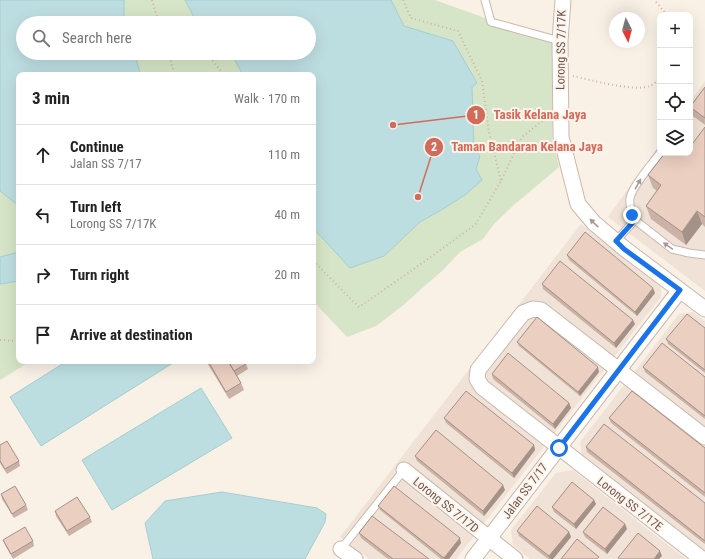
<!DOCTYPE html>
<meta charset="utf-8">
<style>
body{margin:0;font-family:"Roboto Condensed",sans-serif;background:#f6f6f6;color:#222}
.controls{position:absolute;right:12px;top:12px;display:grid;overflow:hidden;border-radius:8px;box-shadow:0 4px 16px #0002}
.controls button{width:36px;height:36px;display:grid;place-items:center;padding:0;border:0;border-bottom:1px solid #e0e0e0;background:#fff;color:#222;font:20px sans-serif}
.compass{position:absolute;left:609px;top:12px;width:36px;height:36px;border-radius:50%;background:#fff;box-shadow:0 4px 16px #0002;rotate:174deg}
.stop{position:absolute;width:12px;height:12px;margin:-9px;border:3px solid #1a73e8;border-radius:50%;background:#fff}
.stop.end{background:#1a73e8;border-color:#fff;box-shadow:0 1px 4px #0008}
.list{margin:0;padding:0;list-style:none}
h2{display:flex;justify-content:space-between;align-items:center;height:52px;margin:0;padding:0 16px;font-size:17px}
h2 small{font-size:13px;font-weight:400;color:#767676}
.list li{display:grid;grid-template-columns:26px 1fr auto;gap:12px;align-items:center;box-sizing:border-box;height:60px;padding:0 16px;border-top:1px solid #e0e0e0}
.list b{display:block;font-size:15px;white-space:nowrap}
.list p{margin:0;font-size:13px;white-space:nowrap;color:#767676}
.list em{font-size:13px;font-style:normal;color:#767676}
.icon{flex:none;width:22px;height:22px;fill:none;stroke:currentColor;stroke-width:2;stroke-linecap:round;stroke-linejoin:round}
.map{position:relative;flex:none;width:705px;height:559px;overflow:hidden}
.search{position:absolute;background:#fff;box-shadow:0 4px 16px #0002;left:16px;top:16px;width:300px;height:44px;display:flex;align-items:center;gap:10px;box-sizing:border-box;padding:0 14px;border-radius:22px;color:#767676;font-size:15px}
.panel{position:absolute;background:#fff;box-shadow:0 4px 16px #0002;left:16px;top:72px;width:300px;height:292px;border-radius:8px}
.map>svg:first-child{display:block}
.residential{fill:#f0e2d6}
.green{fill:#d6e5c7;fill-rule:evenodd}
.water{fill:#bddee1;stroke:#a5ced1}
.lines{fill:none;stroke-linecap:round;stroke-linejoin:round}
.lane-casing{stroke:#cab8ae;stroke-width:9}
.street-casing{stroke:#cab8ae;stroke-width:17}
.path{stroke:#d0b2a5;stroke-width:2;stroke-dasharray:1 3;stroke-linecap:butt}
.lane{stroke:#fff;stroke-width:7}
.street{stroke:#fff;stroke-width:15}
.wall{fill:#cab2a6}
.shaded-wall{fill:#a49187}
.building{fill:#ebcfc1;stroke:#a49187}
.oneway{fill:#a99a95}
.route{stroke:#1a73e8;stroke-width:5}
.labels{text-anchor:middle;stroke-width:4;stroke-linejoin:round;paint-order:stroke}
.street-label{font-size:12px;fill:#70574e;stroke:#fdf5ec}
.leader{fill:none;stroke:#d46b5a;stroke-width:1.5}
.callout-dot{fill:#d46b5a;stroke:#fdf5ec;stroke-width:1.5}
.mark-label{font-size:12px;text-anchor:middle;font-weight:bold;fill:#fff}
.callout-label{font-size:13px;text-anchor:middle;font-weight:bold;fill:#d46b5a;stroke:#fdf5ec;stroke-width:4;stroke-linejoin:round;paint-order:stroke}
</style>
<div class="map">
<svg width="705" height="559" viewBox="0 0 705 559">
<rect width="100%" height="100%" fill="#f9f0e6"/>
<!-- residential -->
<path class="residential" d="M705,81V291L608,217L660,144V153H690V102Z
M581,224L661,286V297L456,559H369L340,537Z
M693,312L705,321V551L582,455L580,442L679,314Z
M573,470L642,525L686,559H530L513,545L511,530L556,473Z"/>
<!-- green -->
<path class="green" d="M0,0H435L552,42V137L559,167L515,204L494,224L483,239L460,252L443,270L401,307L376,326L347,337L313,301V75H19V361H31L0,380ZM23,23H309V53H23Z"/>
<!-- water -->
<path class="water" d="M0,0H124V18L125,23H23V53H134L141,75H19V206L0,191Z
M185,0H391L404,26L453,41L477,83L472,87L474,149L480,156L476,169L482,180L465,195L443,209L420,222L384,256L350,268L313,228V75H243L232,55L223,53H309V23H197Z
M19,252V281L0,284V257Z
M67,361H176L41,446L10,397Z
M201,388L232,438L112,510L82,460Z
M222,492L317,508L326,514L325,522L305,559H153L145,523L165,501Z"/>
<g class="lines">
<defs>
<path id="lane" d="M485,0L491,22L560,41
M690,114L705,95
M660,153C652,164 633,185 630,198C629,205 632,215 635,220L672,249L689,253L705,255
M616,241L635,220
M341,549L404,470"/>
<path id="street" d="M563,0L560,41L561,137L578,204L594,223L625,249L705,309
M404,470L515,559
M341,549L355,559
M473,559L680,290
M702,559L482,387L477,379L478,370L523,313L533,309L541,310L705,437"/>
</defs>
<!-- lane casing -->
<use href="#lane" class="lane-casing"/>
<!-- street casing -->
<use href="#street" class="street-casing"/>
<!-- path -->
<path class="path" d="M152,0L159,23
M403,0L411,18L458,31L482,81L489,132L501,181
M656,2L667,15
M168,53L175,75
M195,53L209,56L224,75
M573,76C590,80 635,92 650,86C653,85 657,81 660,79
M313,261L359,307L411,271L475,225L501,181L522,137L547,117
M0,340L19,341"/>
<!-- lane -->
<use href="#lane" class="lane"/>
<!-- street -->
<use href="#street" class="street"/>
</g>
<!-- wall -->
<path class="wall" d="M705,87V125L693,116L690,106Z
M705,127V227L702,224L686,245L651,219L646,206L657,191L653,188L648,175L690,153Z
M567,255L655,293L637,316L569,260Z
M542,284L635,324L616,348L543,289Z
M705,328V373L668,344L666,339Z
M517,342L599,372L580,396L519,346Z
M206,361H245L248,369L237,376L241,383L244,390L229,399Z
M643,367L705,377V419L645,372Z
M492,374L569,403L571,408L555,429L493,379Z
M444,418L534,445L535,450L514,478L446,423Z
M609,418L705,448V497L611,423Z
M0,445L19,461L20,466L7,474L0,463Z
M586,447L705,503V544L587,452Z
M415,456L505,490L484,516L417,461Z
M1,494L26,505L28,510L14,518L2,499Z
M594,500L596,504L576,529L554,512L552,507Z
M378,506L461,543L449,559H441L380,510Z
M55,511L90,517L92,522L69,536L56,516Z
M625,524L627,529L607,554L585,537L583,532Z
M517,531L569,532L571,537L553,559H548L519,536Z
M359,533L429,559H388L361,538Z
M3,540L33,541L34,546L13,559L5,545Z"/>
<!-- shaded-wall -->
<path class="shaded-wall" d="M697,211L702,224L686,245L682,232Z
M653,288L655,293L637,316L635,312Z
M633,320L635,324L616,348L614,343Z
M598,367L599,372L580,396L578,392Z
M569,403L571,408L555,429L553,424Z
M534,445L535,450L514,478L512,473Z
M503,485L505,490L484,516L483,511Z
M594,500L596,504L576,529L574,524Z
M625,524L627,529L607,554L605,549Z
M569,532L571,537L553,559H550L549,556Z
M460,538L461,543L449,559H444V558Z
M660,551L662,556L659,559H654Z"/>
<!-- building -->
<path class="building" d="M705,87V118L690,107Z
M705,127V217L697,211L682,232L646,206L661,185L648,175L665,153H690V147Z
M585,232L653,288L635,312L567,255Z
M560,261L633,320L614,343L542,284Z
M687,314L705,328V370L666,339Z
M537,317L598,367L578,392L517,342Z
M662,343L705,377V416L643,367Z
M508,353L569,403L553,424L492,374Z
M208,361H228L241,383L226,392Z
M228,361H245L246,364L234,371Z
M466,391L534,445L512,473L444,418Z
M632,391L705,448V493L609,418Z
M604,424L705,503V541L586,447Z
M436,430L503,485L483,511L415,456Z
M7,441L19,461L5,469L0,461V445Z
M572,482L594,500L574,524L552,507Z
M15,486L26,505L12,514L1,494Z
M394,486L460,538L444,558L378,506Z
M77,497L90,517L67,531L55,511Z
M537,506L569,532L549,556L517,531Z
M603,507L625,524L605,549L583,532Z
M372,516L429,559H393L359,533Z
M25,527L33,541L11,554L3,540Z
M638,533L660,551L654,559H620L618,558Z
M577,539L599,557L597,559H561Z"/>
<!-- one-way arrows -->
<defs><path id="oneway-solid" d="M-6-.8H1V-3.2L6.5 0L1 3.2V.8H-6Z"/></defs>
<g class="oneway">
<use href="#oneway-solid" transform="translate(638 184) rotate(-61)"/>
<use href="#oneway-solid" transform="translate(594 223) rotate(-136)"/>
<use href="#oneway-solid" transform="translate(668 246) rotate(-145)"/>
</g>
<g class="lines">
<!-- route -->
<path class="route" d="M559,448L680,290L624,249L616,241L635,220L632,215"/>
</g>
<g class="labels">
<!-- street labels -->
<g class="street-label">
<text transform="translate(561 50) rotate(-89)" y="4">Lorong SS 7/17K</text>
<text transform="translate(525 491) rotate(-53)" y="4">Jalan SS 7/17</text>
<text transform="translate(630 504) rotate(38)" y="4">Lorong SS 7/17E</text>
<text transform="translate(446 505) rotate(39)" y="4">Lorong SS 7/17D</text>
</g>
</g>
<!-- callouts -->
<path class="leader" d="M393 125L476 115M418 197L434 147"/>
<g class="callout-dot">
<circle cx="393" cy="125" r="4"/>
<circle cx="418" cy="197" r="4"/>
<circle cx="476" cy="115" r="10"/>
<circle cx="434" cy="147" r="10"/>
</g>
<g class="mark-label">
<text x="476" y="119">1</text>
<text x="434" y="151">2</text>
</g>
<g class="callout-label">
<text x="540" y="119">Tasik Kelana Jaya</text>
<text x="527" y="151">Taman Bandaran Kelana Jaya</text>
</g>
</svg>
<div class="controls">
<button>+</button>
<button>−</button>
<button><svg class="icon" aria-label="locate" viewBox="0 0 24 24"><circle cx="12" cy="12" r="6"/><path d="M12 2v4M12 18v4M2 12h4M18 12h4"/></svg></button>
<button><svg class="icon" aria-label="layers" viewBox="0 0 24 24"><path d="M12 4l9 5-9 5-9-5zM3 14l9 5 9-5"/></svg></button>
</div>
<svg class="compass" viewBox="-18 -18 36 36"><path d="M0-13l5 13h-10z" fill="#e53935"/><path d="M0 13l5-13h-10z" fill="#767676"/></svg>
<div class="stop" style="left:559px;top:448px"></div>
<div class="stop end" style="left:632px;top:215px"></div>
<div class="search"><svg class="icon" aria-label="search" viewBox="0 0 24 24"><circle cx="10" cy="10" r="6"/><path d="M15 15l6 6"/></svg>Search here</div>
<section class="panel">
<h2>3 min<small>Walk · 170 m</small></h2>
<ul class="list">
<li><svg class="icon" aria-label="ahead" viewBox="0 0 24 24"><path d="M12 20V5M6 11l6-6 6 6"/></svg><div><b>Continue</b><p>Jalan SS 7/17</p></div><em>110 m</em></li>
<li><svg class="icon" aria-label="left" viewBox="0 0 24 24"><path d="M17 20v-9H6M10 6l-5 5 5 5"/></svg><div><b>Turn left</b><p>Lorong SS 7/17K</p></div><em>40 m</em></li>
<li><svg class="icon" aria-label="right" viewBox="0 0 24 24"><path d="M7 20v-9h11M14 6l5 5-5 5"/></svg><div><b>Turn right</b></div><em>20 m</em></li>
<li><svg class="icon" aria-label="arrive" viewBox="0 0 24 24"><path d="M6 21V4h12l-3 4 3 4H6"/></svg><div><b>Arrive at destination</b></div></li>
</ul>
</section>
</div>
